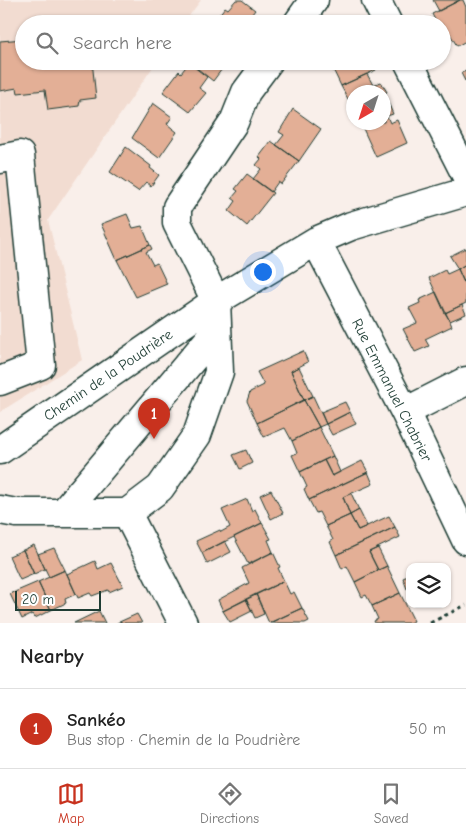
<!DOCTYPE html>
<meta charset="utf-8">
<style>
body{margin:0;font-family:"Comic Neue",sans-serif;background:#f6f6f6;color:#222}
.controls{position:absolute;right:15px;bottom:15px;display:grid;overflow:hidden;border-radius:10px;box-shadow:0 1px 4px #0004}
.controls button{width:45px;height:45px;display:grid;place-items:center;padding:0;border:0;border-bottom:1px solid #e0e0e0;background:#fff;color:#222;font:25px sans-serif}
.compass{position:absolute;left:346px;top:85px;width:45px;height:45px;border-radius:50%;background:#fff;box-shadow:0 1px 4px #0004;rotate:219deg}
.scale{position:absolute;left:15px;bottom:12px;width:86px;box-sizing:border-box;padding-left:5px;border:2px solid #1f3d34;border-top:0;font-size:14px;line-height:18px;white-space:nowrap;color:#1f3d34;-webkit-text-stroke:4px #fff;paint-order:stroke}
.you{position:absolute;left:262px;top:271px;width:18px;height:18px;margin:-12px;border:4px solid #fff;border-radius:50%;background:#1a73e8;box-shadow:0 0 0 8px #1a73e833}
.badge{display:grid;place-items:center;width:32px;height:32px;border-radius:50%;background:#c8321e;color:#fff;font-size:16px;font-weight:700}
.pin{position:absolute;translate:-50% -41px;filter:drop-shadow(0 1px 2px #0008)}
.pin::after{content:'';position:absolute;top:26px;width:18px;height:15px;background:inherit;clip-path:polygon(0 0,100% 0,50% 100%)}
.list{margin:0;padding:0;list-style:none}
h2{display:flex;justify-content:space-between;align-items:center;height:65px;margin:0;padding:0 20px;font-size:21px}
h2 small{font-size:16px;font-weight:400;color:#767676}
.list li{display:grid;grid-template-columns:32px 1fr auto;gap:15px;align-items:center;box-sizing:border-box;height:80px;padding:0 20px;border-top:1px solid #e0e0e0}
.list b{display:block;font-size:19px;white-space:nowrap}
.list p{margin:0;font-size:16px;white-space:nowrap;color:#767676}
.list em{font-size:16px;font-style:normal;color:#767676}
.icon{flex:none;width:28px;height:28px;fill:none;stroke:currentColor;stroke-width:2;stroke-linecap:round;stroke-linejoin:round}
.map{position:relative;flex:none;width:466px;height:623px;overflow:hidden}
.search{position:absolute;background:#fff;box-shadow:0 1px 4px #0004;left:15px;right:15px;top:15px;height:55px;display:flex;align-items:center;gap:12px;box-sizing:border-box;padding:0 18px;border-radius:28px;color:#767676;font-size:19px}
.sheet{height:145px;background:#fff}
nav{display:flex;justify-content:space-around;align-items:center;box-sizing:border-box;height:70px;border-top:1px solid #e0e0e0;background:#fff;font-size:14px;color:#767676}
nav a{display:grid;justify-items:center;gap:2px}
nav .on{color:#c8321e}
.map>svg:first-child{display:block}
.built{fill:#f2dcd1}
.building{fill:#e3af96;stroke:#1f3d34}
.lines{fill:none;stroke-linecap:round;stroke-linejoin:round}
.minor-casing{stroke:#1f3d34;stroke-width:31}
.path{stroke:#1f3d34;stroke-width:3;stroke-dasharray:4 4;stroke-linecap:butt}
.minor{stroke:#fff;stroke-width:28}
.labels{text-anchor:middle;stroke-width:5;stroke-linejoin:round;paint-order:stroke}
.street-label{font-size:15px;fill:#1f3d34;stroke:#fff}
</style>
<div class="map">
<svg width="466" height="623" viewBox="0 0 466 623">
<rect width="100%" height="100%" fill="#f9efea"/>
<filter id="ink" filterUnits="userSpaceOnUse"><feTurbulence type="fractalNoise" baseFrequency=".02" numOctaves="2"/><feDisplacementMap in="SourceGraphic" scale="10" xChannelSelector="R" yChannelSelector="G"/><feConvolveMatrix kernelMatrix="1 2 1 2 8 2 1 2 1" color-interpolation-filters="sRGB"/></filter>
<g filter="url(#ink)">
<!-- built -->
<path class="built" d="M0,0H201L183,24H24V61H157L48,220L82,360L0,412Z"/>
<!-- building -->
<path class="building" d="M236,0H242L255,10L246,22L248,24H212L225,7L228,9Z
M433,0H460L439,11Z
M460,0H463L466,7V41L457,46L450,34L446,37L442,30V24H439L438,21L436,22L432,14Z
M24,39V61H92L96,98L80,100L79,106L48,110L45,90L18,93L17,88L0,91V41Z
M188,61H228L213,81Z
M329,61H371L376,70L341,86Z
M189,63L207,77L199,88L206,93L190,112L163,92L179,71L181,73Z
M466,71V80L465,81L461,73Z
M367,74L373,85L381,82L387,92L384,93L390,107L384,109V92H354V110L341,86Z
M153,103L172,117L167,124L177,132L159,158L132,138Z
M390,107L393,114L387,116L390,123L397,120L407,143L376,157L360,122H384V109Z
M293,109L321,129L299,161L276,145L284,135L279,132Z
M271,141L299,161L281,184L278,182L271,192L253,179L261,169L256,165L261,159L259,157Z
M126,147L151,166L150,168L159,175L151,186L146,182L138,191L110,172Z
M247,174L273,193L247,226L229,211L236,201L232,198L238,191L235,189Z
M127,214L133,228L142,226L150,245L117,260L101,224Z
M150,245L152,249L146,252L153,265L157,263L167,284L136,297L117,260Z
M466,248V264L458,269L450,256Z
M466,264V287L458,269Z
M458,269L466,287V303L445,313L429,278L445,270L447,274Z
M436,292L452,326L425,339L429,346L415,352L403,329L417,323L409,308L420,303L419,300Z
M462,305L466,314L450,321L445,313Z
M303,351L308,362L291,371L304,400L257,423L247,401L250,392L264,385L257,372Z
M299,367L313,396L304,400L291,371Z
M313,396L326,424L319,427L304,400Z
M304,400L319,427L292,441L285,428L264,437L257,423Z
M345,402L350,412L326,424L321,412Z
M350,412L356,424L332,435L326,424Z
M319,427L333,456L300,472L292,455L297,453L292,441Z
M246,450L252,463L240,469L233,455Z
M333,456L340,472L332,476L324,460Z
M324,460L332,476L362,461L368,472L309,500L304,489L307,487L300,472Z
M368,472L373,484L343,497L350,515L326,526L319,512L316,513L309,500Z
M271,490L283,513L271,519L260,495Z
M351,493L359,510L350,515L343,497Z
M247,499L252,511L255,509L262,523L202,553L196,541L220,530L221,532L230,527L222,510Z
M359,510L367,526L358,530L350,515Z
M350,515L358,530L389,516L395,527L336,555L330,542L333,540L326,526Z
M262,523L271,539L268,540L273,552L248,564L234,537Z
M395,527L400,537L369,552L378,570L355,582L347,566L342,569L336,555Z
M225,541L231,552L207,564L202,553Z
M34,545L45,569L34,574L23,550Z
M54,548L65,570L49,577L38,554Z
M378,548L387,566L378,570L369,552Z
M23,550L34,574L20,580L9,556Z
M273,552L280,567L278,568L284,581L223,611L218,600L249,583L242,568Z
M95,561L98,569L111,563L123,586L109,592L108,590L92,596L90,593L78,598L67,574Z
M387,566L400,593L372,606L366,595L362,597L355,582Z
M65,570L76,594L65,599L66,603L51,610L38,582Z
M410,575V588L407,589L403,578Z
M284,581L290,594L294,592L302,608L269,623L256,594Z
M38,582L51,610L35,618L32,614L22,619L10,594Z
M400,593L414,621L409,623H375L374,621L378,619L372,606Z
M256,594L264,614L255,618L246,599Z
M246,599L252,611L230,622L223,611Z
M302,608L309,621L305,623H270Z
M99,611L105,623H74Z
M137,614L142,623H117Z"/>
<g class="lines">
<defs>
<path id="minor" d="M376,0L388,24
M297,24L314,0
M408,61L466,175
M0,159L20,155L41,365L0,381
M316,241L405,412L466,540
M405,412L466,381
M0,450L216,301L316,241L351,226L466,192
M0,510L16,513H127L160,488L197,435L219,372L216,301L177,223V207L234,122L246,92L269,61
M63,513L217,330
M127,513L183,623"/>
</defs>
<!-- minor casing -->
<use href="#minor" class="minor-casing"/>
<!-- path -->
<path class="path" d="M430,623L466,605"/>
<!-- minor -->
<use href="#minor" class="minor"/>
</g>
</g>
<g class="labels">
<!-- street labels -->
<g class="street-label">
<text transform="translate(108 375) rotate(-34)" y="5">Chemin de la Poudrière</text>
<text transform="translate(392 390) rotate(63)" y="5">Rue Emmanuel Chabrier</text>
</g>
</g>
</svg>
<div class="controls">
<button><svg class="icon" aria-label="layers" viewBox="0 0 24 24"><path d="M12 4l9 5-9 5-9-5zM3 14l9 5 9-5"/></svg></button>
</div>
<svg class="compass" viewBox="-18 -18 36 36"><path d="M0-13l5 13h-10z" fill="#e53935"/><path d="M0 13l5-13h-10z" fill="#767676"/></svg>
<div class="scale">20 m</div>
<div class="you"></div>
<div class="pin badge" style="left:154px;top:439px">1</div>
<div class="search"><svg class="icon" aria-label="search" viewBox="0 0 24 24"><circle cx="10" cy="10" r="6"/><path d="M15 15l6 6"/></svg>Search here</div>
</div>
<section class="sheet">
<h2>Nearby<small></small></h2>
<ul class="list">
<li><span class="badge">1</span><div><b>Sankéo</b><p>Bus stop · Chemin de la Poudrière</p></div><em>50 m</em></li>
</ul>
</section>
<nav>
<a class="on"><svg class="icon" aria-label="map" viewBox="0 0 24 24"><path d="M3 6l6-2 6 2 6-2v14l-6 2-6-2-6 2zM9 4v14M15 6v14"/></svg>Map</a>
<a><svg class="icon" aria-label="directions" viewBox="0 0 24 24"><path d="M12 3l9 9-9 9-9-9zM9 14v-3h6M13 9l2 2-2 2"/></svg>Directions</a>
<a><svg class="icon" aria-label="saved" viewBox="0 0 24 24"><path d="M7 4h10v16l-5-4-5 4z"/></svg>Saved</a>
</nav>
